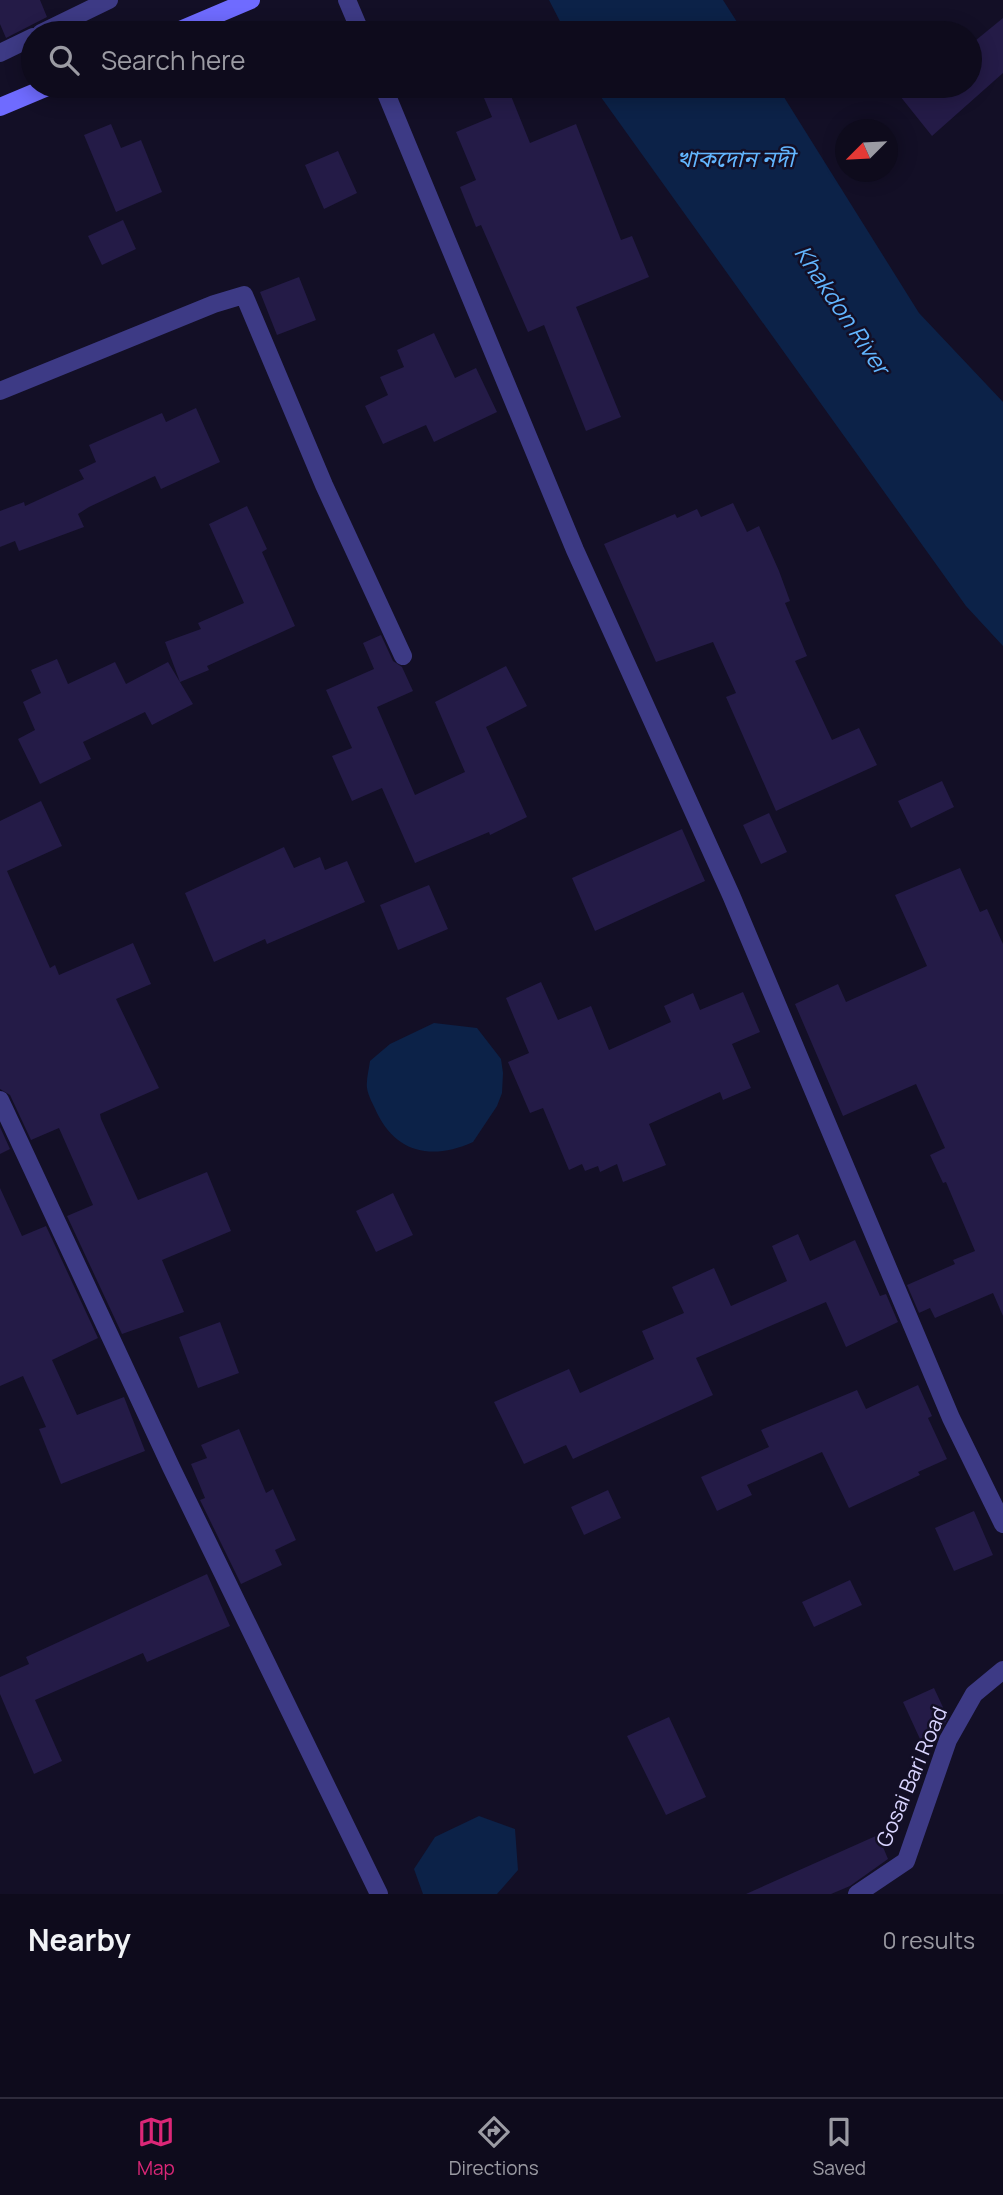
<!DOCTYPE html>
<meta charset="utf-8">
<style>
body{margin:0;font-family:Manrope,"Noto Sans Bengali",sans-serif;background:#171425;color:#f1f3f6}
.compass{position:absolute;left:835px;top:119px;width:63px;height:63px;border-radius:50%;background:#0e0b1c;box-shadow:0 4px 18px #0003;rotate:246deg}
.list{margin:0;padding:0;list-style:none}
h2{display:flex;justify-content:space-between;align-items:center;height:91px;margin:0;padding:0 28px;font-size:30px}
h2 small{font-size:23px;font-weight:400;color:#9b9ba3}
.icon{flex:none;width:38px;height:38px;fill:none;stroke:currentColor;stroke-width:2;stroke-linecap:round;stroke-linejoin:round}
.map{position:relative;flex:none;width:1003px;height:1894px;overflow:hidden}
.search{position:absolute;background:#0e0b1c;box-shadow:0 4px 18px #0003;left:21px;right:21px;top:21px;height:77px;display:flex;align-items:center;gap:18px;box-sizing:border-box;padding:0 24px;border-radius:38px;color:#9b9ba3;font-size:26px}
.sheet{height:203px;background:#0e0b1c}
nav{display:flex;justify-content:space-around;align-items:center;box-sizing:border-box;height:98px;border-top:2px solid #2e2b3b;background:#0e0b1c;font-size:19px;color:#9b9ba3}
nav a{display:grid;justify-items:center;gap:4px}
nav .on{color:#db2777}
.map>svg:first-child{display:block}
.water{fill:#0c2248}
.building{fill:#241b47}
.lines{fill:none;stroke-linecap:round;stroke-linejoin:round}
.minor{stroke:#3d3a85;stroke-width:18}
.tertiary{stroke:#3d3a85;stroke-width:18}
.secondary{stroke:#6f6bff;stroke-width:18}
.labels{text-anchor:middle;stroke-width:5;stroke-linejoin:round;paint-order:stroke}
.street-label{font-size:21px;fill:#d9d4ff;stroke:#130f26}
.water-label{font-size:23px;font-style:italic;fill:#62b6ff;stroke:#130f26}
</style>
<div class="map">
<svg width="1003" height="1894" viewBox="0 0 1003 1894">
<rect width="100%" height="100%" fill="#130f26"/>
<!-- water -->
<path class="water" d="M549,0H723L744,33H566Z
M593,86H777L919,313L1003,402V646L966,606Z
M434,1023L477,1028L501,1059L503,1073L502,1093L497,1106L473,1142C433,1160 397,1154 377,1113C374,1106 368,1096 367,1088C366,1080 369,1069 370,1061L390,1044Z
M479,1816L515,1829L518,1870L497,1894H423L414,1869L435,1837Z"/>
<!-- building -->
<path class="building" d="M0,0H40L47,17L6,38L0,24Z
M1003,18V73L932,136L892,86H970V45Z
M479,86H507L530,143L576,124L621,240L632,236L649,277L576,307L621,417L586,431L544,325L528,332L481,225L476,227L460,187L476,180L456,132L492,117Z
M111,124L121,148L141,140L162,192L116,212L84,135Z
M338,151L357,193L324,209L305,165Z
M123,220L136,249L102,265L88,236Z
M299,277L316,320L277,335L260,292Z
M434,333L455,378L476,368L497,412L434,442L426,425L383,444L365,406L388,395L380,377L404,367L397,350Z
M196,408L220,462L161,489L155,476L89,507L78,514L84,527L19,551L15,541L0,547V511L24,502L25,506L84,479L79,470L96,462L89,445L162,413L166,422Z
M733,503L747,532L759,526L779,571L790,601L785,603L807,656L795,661L832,740L859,728L877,765L776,811L726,697L736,693L713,642L656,662L604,544L675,514L677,518L697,509L701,517Z
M247,506L267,549L262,552L295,626L207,666L209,670L180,682L165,642L201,629L198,623L244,603L209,524Z
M381,635L393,661L402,667L413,691L377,707L415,795L465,772L435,702L506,666L527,706L486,727L527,817L490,835L489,832L415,863L382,788L352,801L332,756L352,748L326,690L374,669L363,643Z
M57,659L68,684L115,662L126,684L168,662L193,704L152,725L145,712L83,742L91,759L40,784L18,739L35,730L23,702L41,693L31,670Z
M942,781L954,807L911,828L898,801Z
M41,801L62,846L7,871L50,968L55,965L59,975L133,943L151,984L116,999L159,1088L100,1114L101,1119L138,1200L207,1172L231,1231L162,1260L184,1312L122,1334L67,1216L93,1205L59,1128L31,1140L10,1095L0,1089V821Z
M769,813L787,852L761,864L743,825Z
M682,829L705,881L595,931L572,878Z
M284,847L294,868L320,857L325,870L347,861L365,902L267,944L265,939L214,962L185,893Z
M960,868L980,912L987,909L1003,944V1316L993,1293L935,1318L930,1308L919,1313L907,1285L955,1264L953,1260L975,1251L946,1182L943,1183L930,1155L945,1148L916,1084L843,1116L795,1004L838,984L846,1002L927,966L895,895Z
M429,885L448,929L398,950L380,905Z
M541,982L558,1020L591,1006L609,1050L671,1022L664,1006L693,993L700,1010L743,992L760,1032L732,1044L751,1088L723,1100L720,1092L649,1124L666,1165L623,1182L617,1164L600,1172L598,1166L585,1171L582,1164L569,1170L543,1108L530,1113L508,1062L529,1053L506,998Z
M0,1127L10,1149L0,1154Z
M0,1188L22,1236L46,1226L98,1338L52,1360L77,1415L124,1397L145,1451L61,1484L39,1429L46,1427L23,1376L0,1386Z
M393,1193L413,1235L376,1252L356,1211Z
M798,1234L810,1261L855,1240L880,1296L886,1294L898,1322L846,1347L826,1302L696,1358L713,1395L573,1459L566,1445L524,1464L494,1402L569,1369L580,1393L654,1359L642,1331L684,1313L672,1287L714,1268L731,1306L787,1281L772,1246Z
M220,1322L239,1373L198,1388L179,1337Z
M918,1385L932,1416L928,1418L947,1459L918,1472L920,1475L849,1508L822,1452L747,1485L752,1495L717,1511L701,1477L769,1447L761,1430L857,1390L866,1409Z
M239,1429L266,1493L273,1489L296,1540L275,1550L282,1565L241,1584L200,1500L205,1498L191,1464L207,1458L201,1445Z
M608,1490L621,1518L584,1535L571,1507Z
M974,1511L993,1555L954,1571L935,1528Z
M207,1574L230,1626L147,1662L143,1653L35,1700L62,1761L34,1774L0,1694V1677L29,1664L26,1657Z
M850,1580L862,1605L814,1627L802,1602Z
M934,1688L948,1718L941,1730L920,1739L903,1702Z
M669,1717L706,1797L666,1815L627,1736Z
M878,1835L888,1859L850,1886L831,1894H746Z"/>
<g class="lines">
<!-- minor -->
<path class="minor" d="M41,33L109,0
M0,53L33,37
M0,391L214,304L244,295L324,485L403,656
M0,1100L171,1467L379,1894
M857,1894L906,1861L948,1740L974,1694L1003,1670"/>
<!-- tertiary -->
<path class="tertiary" d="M347,0L361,33
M383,86L575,550L731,895L951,1418L1003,1524"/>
<!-- secondary -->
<path class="secondary" d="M173,33L251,0
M0,107L50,86"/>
</g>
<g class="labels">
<!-- street labels -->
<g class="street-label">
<text transform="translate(912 1777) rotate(-67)" y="7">Gosai Bari Road</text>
</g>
<!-- water labels -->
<g class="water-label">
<text x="735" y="167">খাকদোন নদী</text>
<text transform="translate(842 310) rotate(56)" y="8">Khakdon River</text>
</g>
</g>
</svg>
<svg class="compass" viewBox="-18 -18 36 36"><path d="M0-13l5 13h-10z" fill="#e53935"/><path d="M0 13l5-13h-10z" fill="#9b9ba3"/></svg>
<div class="search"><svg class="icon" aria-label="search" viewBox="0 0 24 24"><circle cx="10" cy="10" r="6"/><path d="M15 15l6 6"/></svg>Search here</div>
</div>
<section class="sheet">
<h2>Nearby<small>0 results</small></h2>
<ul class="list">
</ul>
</section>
<nav>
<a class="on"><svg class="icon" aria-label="map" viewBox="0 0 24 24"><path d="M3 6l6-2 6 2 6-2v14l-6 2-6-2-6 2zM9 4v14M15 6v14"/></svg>Map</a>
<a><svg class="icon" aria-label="directions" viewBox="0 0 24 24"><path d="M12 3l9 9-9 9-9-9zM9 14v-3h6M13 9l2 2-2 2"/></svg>Directions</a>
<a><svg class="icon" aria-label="saved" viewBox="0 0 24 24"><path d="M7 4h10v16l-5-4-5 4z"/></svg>Saved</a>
</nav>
